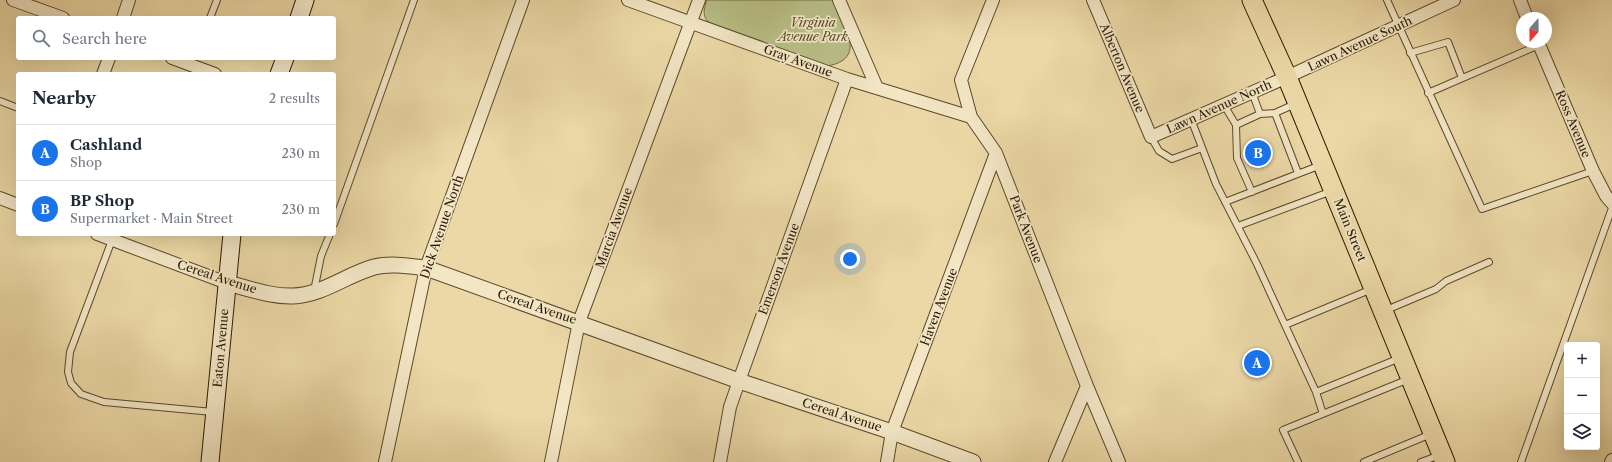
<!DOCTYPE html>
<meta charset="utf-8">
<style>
body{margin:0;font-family:"Libre Caslon Text",serif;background:#f6f6f7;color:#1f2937}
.controls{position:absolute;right:12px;bottom:12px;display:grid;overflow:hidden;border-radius:4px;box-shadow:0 4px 16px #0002}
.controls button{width:36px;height:36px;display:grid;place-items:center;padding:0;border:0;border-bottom:1px solid #e0e1e3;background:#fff;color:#1f2937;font:20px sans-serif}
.compass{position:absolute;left:1516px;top:12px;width:36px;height:36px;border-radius:50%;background:#fff;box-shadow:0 4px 16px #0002;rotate:200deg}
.you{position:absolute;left:850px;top:259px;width:14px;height:14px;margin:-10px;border:3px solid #fff;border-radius:50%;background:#1a73e8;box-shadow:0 0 0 6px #1a73e833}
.badge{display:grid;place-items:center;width:26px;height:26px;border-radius:50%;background:#1a73e8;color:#fff;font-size:13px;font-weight:700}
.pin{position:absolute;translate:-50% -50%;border:2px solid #fff;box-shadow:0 1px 4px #0006}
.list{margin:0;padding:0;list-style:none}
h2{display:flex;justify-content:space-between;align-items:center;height:52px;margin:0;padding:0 16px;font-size:17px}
h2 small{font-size:13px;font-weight:400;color:#747a83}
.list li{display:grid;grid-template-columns:26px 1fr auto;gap:12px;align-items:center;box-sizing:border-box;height:56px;padding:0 16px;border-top:1px solid #e0e1e3}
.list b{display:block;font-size:15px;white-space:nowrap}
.list p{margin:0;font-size:13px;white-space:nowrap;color:#747a83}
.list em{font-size:13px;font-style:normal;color:#747a83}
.icon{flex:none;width:22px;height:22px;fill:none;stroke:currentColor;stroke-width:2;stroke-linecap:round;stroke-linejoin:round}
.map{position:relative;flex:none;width:1612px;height:462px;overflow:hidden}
.search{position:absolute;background:#fff;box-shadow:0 4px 16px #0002;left:16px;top:16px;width:320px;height:44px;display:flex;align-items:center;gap:10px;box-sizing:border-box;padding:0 14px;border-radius:4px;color:#747a83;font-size:15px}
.panel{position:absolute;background:#fff;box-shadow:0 4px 16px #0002;left:16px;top:72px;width:320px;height:164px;border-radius:4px}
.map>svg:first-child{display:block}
.green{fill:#b8be86;stroke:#726b44}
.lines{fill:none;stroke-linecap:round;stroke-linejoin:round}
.service-casing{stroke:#5c482a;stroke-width:8}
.minor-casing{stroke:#5c482a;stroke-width:14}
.tertiary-casing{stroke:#5c482a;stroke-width:17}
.secondary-casing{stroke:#2c1801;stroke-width:19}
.primary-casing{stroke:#2c1801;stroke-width:21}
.service{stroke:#f2e6c5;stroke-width:6}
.minor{stroke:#f2e6c5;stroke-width:12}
.tertiary{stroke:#f2e6c5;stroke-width:15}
.secondary{stroke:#f2e6c5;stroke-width:17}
.primary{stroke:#ebd8a6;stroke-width:19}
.labels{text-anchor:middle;stroke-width:3.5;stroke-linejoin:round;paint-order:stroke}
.park-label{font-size:12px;font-style:italic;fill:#564a29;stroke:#f2e6c5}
.street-label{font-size:12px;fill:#2c1801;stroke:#f2e6c5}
</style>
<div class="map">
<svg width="1612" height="462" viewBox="0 0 1612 462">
<rect width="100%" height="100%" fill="#ebd8a6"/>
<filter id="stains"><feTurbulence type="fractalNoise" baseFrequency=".005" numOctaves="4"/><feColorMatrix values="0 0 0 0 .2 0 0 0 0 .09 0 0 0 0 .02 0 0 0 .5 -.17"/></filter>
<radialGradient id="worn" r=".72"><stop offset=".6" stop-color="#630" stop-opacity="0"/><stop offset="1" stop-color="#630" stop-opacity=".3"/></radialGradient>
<!-- green -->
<path class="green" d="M707,0H833C843,25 869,59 827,66L712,25C702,18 703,11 707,0Z"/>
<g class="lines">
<defs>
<path id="service" d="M1387,0L1482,209L1593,171
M210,18L217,0
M1410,53L1448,42L1462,78
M1252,92L1260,114
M1428,93L1539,45
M0,101L18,108
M1295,104L1275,113L1298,173
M1224,105L1236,125L1260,114L1275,113
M1191,119L1216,184L1257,264L1285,325
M1236,125L1237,158L1252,192
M1151,137L1159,151L1172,159L1202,148
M1225,202L1321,165
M334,224L414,0
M1238,226L1332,191
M112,240L70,352L68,372L71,383L81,394L104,402L213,412
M1372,289L1285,325L1316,392L1400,358
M314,291L321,256L330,234
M1384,311L1436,289L1446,281L1489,262
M1316,392L1323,414
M1298,462L1283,430L1409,379
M1364,462L1431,434
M1421,462L1440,455
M1521,462L1612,208"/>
<path id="minor" d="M13,0L63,18
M628,0L847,79L971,117
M839,0L877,88
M993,0L961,80L971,117L996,153L1087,386L1119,462
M1093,0L1151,137L1287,77L1454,0
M1520,0L1527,18
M123,18L129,0
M1538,42L1593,171L1606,196L1612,203
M172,58L215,74
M103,74L109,58
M0,198L18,205
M97,234L227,283
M385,462L426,268L523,0
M551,462L579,322L699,0
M720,462L730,407L739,381L847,79
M887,462L892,432L996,153
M1055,462L1087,386
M1611,462L1612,460"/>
<path id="tertiary" d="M227,283C248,288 271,297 293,296C322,295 346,275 374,267C390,263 409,266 426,268L739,381L892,432L973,462"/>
<path id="secondary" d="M299,18L305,0
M279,74L285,58
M210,462L232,234"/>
<path id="primary" d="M1252,0L1287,77L1445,462"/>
</defs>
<!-- service casing -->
<use href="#service" class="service-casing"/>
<!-- minor casing -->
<use href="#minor" class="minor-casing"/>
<!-- tertiary casing -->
<use href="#tertiary" class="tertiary-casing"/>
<!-- secondary casing -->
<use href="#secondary" class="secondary-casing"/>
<!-- primary casing -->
<use href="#primary" class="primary-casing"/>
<!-- service -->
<use href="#service" class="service"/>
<!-- minor -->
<use href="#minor" class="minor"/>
<!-- tertiary -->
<use href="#tertiary" class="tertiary"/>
<!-- secondary -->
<use href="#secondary" class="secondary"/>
<!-- primary -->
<use href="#primary" class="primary"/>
</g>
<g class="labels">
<!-- park labels -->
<g class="park-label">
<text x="813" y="27">Virginia<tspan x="813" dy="14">Avenue Park</tspan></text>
</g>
<!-- street labels -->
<g class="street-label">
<text transform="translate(1360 44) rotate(-25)" y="4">Lawn Avenue South</text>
<text transform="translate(798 61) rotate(20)" y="4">Gray Avenue</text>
<text transform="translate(1122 68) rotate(67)" y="4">Alberton Avenue</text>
<text transform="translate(1219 107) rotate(-24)" y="4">Lawn Avenue North</text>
<text transform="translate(1573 124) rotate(67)" y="4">Ross Avenue</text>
<text transform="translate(442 227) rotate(-71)" y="4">Dick Avenue North</text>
<text transform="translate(614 228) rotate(-70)" y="4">Marcia Avenue</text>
<text transform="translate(1026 229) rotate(69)" y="4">Park Avenue</text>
<text transform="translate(1350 230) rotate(68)" y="4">Main Street</text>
<text transform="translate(779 269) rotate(-70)" y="4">Emerson Avenue</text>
<text transform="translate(217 277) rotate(18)" y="4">Cereal Avenue</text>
<text transform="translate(537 307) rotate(19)" y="4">Cereal Avenue</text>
<text transform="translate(939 307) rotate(-69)" y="4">Haven Avenue</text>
<text transform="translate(221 348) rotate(-85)" y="4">Eaton Avenue</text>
<text transform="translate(842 415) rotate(18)" y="4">Cereal Avenue</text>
</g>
</g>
<rect width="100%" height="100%" filter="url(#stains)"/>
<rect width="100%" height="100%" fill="url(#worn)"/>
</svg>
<div class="controls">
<button>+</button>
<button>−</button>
<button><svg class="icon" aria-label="layers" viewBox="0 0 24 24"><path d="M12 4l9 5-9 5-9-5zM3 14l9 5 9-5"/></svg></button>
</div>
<svg class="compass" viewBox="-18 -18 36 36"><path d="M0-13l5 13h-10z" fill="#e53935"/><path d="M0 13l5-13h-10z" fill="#747a83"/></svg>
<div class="you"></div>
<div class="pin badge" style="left:1257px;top:363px">A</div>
<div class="pin badge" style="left:1258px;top:153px">B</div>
<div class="search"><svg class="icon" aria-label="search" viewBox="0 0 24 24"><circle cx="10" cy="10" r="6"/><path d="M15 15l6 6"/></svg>Search here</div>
<section class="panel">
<h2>Nearby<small>2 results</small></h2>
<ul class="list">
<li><span class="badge">A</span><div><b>Cashland</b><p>Shop</p></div><em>230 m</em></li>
<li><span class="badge">B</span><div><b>BP Shop</b><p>Supermarket · Main Street</p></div><em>230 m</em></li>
</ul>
</section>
</div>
